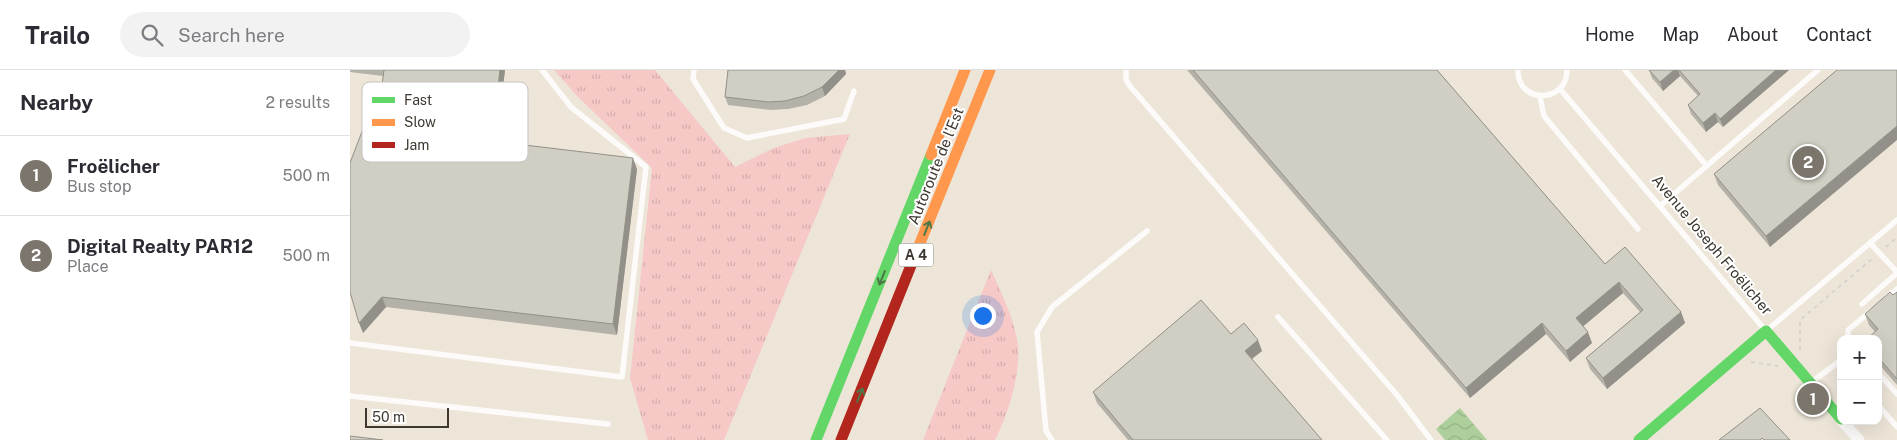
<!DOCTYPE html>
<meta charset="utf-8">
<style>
body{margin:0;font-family:"Public Sans",sans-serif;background:#f2f2f3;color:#2b2b33}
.controls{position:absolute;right:15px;bottom:15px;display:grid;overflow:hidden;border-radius:10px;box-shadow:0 5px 20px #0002}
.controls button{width:45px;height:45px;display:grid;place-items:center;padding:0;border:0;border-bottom:1px solid #e1e1e2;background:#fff;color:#2b2b33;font:25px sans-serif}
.scale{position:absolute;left:15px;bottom:12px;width:84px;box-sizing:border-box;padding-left:5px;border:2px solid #3f3830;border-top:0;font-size:14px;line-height:18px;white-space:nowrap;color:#3f3830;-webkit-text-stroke:4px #fff;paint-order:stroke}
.you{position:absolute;left:632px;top:245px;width:18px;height:18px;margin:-12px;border:4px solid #fff;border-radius:50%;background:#1a73e8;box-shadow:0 0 0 8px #1a73e833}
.badge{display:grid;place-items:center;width:32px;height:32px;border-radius:50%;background:#7c756b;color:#fff;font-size:16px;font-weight:700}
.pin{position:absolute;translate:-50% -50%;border:2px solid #fff;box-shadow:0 1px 5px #0006}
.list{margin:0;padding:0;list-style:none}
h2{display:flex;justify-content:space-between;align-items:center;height:65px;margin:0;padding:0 20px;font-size:21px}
h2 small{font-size:16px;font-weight:400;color:#7c7c81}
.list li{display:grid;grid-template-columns:32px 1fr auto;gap:15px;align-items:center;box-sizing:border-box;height:80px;padding:0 20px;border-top:1px solid #e1e1e2}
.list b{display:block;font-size:19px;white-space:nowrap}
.list p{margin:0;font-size:16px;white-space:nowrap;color:#7c7c81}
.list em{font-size:16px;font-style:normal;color:#7c7c81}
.icon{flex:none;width:28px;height:28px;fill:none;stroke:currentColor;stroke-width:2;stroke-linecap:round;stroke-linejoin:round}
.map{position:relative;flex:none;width:1547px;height:370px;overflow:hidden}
header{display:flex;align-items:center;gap:30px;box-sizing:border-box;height:70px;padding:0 25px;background:#fff;border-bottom:1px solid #e1e1e2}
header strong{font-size:24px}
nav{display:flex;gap:28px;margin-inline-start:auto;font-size:18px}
.search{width:350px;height:45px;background:#f2f2f3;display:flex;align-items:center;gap:12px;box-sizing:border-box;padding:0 18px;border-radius:28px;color:#7c7c81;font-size:19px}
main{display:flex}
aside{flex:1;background:#fff}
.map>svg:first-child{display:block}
.grass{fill:url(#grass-tufts)}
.water{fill:url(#water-waves)}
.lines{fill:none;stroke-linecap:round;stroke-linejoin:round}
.path{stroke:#d7d4d0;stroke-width:2;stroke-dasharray:4 4;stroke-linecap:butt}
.lane{stroke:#fcfbf9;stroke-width:5.5}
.street{stroke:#fcfbf9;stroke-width:11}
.fast{stroke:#63d668;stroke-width:11}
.slow{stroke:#ff974d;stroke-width:11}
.jam{stroke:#b3261e;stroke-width:11}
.wall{fill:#b4b1a8}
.shaded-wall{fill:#929088}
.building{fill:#d1cec3;stroke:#929088}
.oneway{stroke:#4d7746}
.labels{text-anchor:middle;stroke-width:4;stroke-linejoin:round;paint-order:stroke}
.shield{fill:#fff;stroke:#79746e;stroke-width:1}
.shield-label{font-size:14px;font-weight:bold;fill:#3f3830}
.street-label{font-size:15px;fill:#3f3830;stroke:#fff}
.key{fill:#fff;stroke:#c5c3c1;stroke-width:1}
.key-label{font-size:14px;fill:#3f3830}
</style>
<header>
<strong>Trailo</strong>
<div class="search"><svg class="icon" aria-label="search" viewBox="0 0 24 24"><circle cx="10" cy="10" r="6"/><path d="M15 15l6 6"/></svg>Search here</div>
<nav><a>Home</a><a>Map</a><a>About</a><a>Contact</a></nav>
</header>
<main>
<aside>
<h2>Nearby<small>2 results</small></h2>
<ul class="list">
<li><span class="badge">1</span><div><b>Froëlicher</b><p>Bus stop</p></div><em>500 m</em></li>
<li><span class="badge">2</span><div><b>Digital Realty PAR12</b><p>Place</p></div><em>500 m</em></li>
</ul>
</aside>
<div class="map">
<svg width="1547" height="370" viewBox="0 0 1547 370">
<defs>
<pattern id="grass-tufts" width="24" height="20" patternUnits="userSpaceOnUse" patternTransform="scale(1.25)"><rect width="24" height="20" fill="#f6c8c6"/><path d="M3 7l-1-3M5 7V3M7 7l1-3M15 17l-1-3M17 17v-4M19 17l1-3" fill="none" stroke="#d4adaa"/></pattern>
<pattern id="water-waves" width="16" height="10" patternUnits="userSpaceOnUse" patternTransform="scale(1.25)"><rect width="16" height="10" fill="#adcf9b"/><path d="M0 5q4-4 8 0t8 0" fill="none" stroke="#96b286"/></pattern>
</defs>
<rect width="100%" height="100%" fill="#ede5d8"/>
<!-- grass -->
<path class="grass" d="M204,0H305L385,97L424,78L455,68L500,64L374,370H298L280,308L302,98L227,26Z
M641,200C651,222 662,244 667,269C673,298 658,345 645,370H573Z"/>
<!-- water -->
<path class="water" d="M1110,338L1137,370H1095L1086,359Z"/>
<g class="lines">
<!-- path -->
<path class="path" d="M1536,177L1547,167
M1450,280V250L1523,188
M1401,292L1428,296"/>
<!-- lane -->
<path class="lane" d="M344,0L343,9L374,58L397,68L494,49L504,21
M776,0V9L779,15L1047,325L1081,370
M1168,0C1167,34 1217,34 1217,0
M1275,0L1357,96
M1210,19L1416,261L1547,150
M1190,27L1194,46L1288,159
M1310,136L1468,0
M1520,173L1547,202
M1537,227L1547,219
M1512,234L1547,203
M928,247L1037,370
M1498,269V260L1521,241
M0,273L272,307L296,97L221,37L192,0
M1528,303L1547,324
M1462,312L1491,290
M0,326L258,354
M1528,335L1547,357
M702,370L696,361L687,262L702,237L797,161"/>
<!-- street -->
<path class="street" d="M1492,351L1509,370"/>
<!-- fast -->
<path class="fast" d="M466,370L581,85
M1289,370L1416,261L1491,349"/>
<!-- slow -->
<path class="slow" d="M581,85L615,0
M566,183L640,0"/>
<!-- jam -->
<path class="jam" d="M491,370L566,183"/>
</g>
<!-- wall -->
<path class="wall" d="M0,0H155L146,72L287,99L267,265L36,237L13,263L27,54L33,6L0,2Z
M378,0H495L496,4L475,26L457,35L438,39L421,40L378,35L375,27Z
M837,0H1087L1255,194L1331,242L1335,253L1257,319L1240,299L1236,288L1290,242L1273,223L1233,256L1242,273L1220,292L1196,264L1120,328Z
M1299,0H1439L1373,57L1368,52L1356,62L1341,44L1338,35L1348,26L1330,6L1313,21L1302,8Z
M1487,0L1420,177L1368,115L1364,104Z
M1547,222V315L1528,293V269L1525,262L1519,255L1515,244Z
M881,264L912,281L902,289L972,370H778L747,333L743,322Z"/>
<!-- shaded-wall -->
<path class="shaded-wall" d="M150,0H155L145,82L141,71Z
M489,0H495L496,4L475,26L472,17Z
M1324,0H1328L1330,6L1313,21L1310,12Z
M1426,0H1439L1373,57L1370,49Z
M1365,43L1368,52L1356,62L1353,53Z
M1547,56V70L1420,177L1416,166Z
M283,88L287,99L267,265L263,254Z
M1269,212L1273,223L1230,259L1226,248Z
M32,227L36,237L13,263L9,253Z
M1331,242L1335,253L1257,319L1253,308Z
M1192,253L1196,264L1120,328L1116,318Z
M1238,262L1242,273L1220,292L1216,281Z
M908,270L912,281L899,291L895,281Z"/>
<!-- building -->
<path class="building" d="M34,0H150L141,71L283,88L263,254L32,227L9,253L0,222V93L16,51L27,54Z
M378,0H489L472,17L454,26L435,31L418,32L375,27Z
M843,0H1087L1255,194L1275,177L1331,242L1253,308L1236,288L1293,240L1269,212L1226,248L1238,262L1216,281L1192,253L1116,318Z
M1299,0H1324L1310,12Z
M1329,0H1426L1370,49L1365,43L1353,53L1338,35L1350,24Z
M1487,0H1547V56L1416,166L1364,104Z
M1540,222L1543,225L1547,222V309L1528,287V269H1517L1528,259L1515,244Z
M851,230L881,264L894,253L908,270L895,281L972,370H783L743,322Z
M1410,338L1440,370H1414L1412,368L1410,370H1369Z
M0,366L33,370H0Z"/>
<!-- one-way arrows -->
<defs><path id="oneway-shaft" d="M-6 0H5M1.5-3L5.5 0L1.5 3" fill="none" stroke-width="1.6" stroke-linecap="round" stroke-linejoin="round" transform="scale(1.25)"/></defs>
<g class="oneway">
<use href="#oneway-shaft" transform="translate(577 158) rotate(-68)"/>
<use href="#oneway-shaft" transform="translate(532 208) rotate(112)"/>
<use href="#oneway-shaft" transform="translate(510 325) rotate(-68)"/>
</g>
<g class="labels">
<!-- shield labels -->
<rect class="shield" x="548.5" y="173.5" width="35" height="23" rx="4"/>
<g class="shield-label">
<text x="566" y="190">A 4</text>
</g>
<!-- street labels -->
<g class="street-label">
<text transform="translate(586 96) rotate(-68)" y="5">Autoroute de l’Est</text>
<text transform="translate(1362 175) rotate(50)" y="5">Avenue Joseph Froëlicher</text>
</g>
</g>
<!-- legend -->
<rect x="12" y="12" width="166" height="80" rx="8" class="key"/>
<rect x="22" y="27" width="23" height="6" fill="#63d668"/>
<rect x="22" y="49" width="23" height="7" fill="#ff974d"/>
<rect x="22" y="72" width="23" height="6" fill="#b3261e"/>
<g class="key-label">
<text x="54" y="35">Fast</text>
<text x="54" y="57">Slow</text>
<text x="54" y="80">Jam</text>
</g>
</svg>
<div class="controls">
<button>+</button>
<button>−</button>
</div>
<div class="scale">50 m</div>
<div class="you"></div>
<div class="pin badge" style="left:1463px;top:329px">1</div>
<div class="pin badge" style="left:1458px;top:92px">2</div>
</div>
</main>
